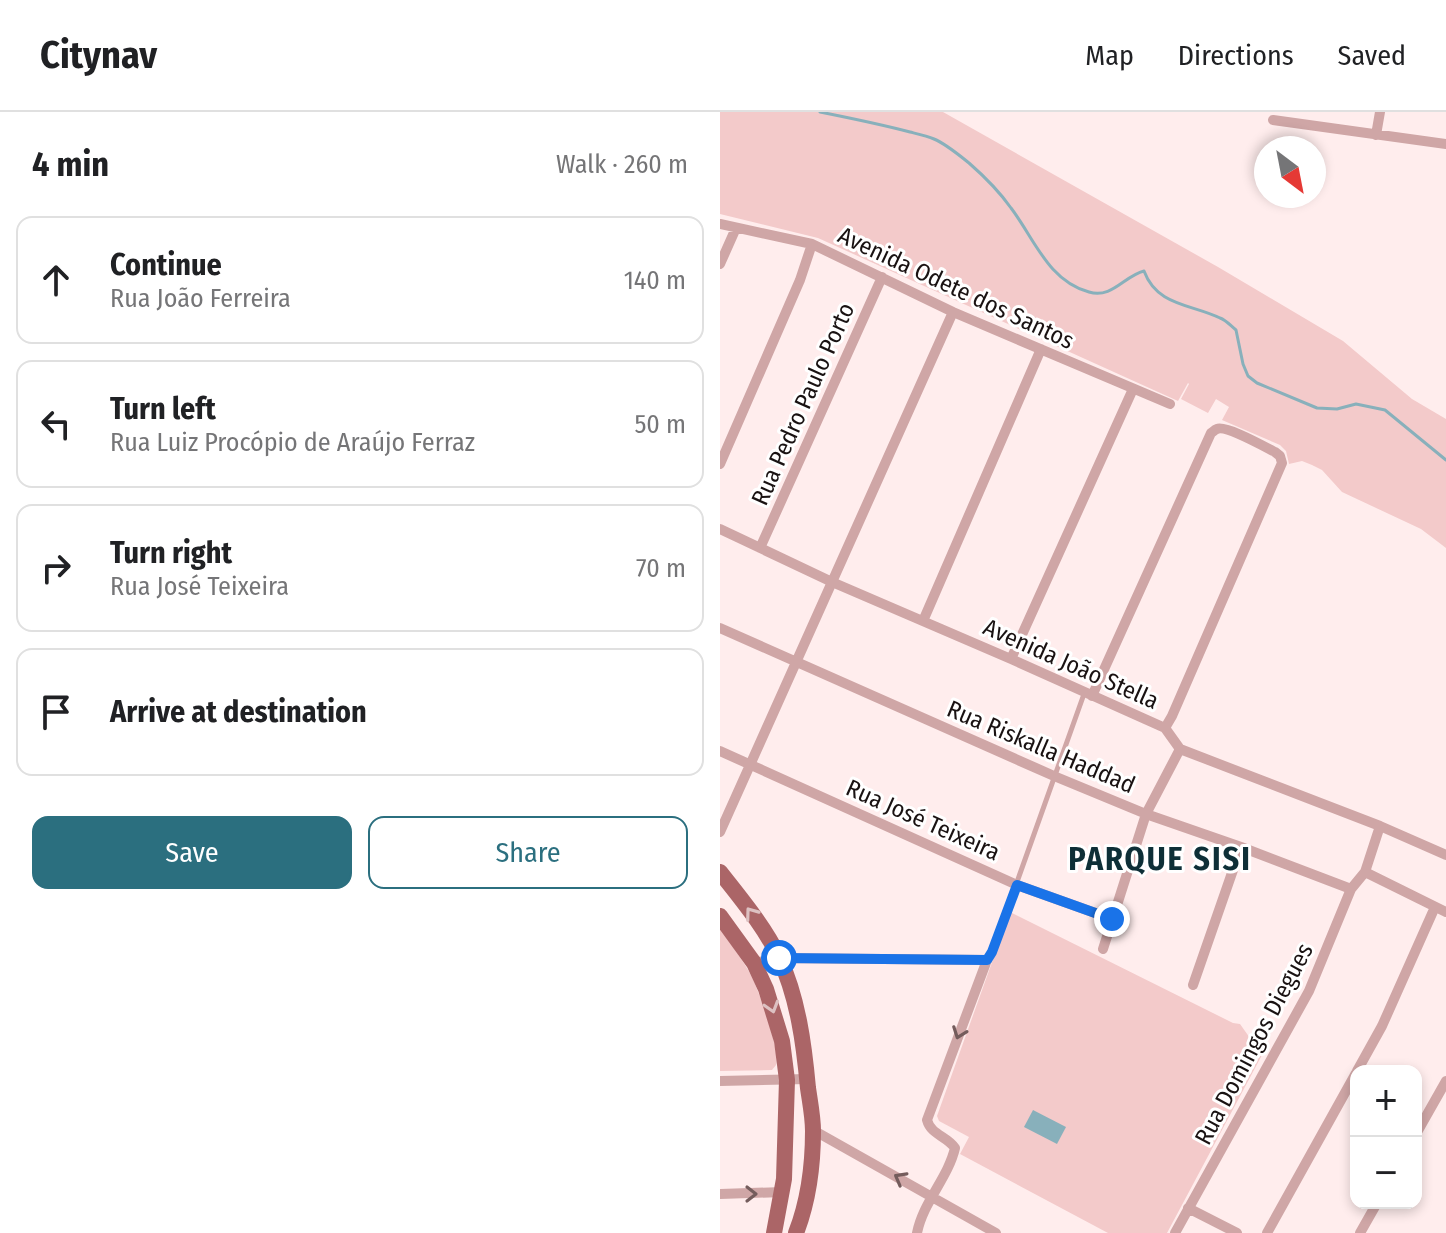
<!DOCTYPE html>
<meta charset="utf-8">
<style>
body{margin:0;font-family:"Fira Sans Condensed",sans-serif;background:#f2f2f2;color:#202124}
.controls{position:absolute;right:24px;bottom:24px;display:grid;overflow:hidden;border-radius:16px;box-shadow:0 4px 12px #0003}
.controls button{width:72px;height:72px;display:grid;place-items:center;padding:0;border:0;border-bottom:2px solid #e0e0e0;background:#fff;color:#202124;font:40px sans-serif}
.compass{position:absolute;left:534px;top:24px;width:72px;height:72px;border-radius:50%;background:#fff;box-shadow:0 4px 12px #0003;rotate:148deg}
.stop{position:absolute;width:24px;height:24px;margin:-18px;border:6px solid #1a73e8;border-radius:50%;background:#fff}
.stop.end{background:#1a73e8;border-color:#fff;box-shadow:0 2px 8px #0008}
.list{margin:0;padding:0;list-style:none}
h2{display:flex;justify-content:space-between;align-items:center;height:104px;margin:0;padding:0 32px;font-size:34px}
h2 small{font-size:26px;font-weight:400;color:#757577}
.list li{display:grid;grid-template-columns:52px 1fr auto;gap:24px;align-items:center;box-sizing:border-box;height:128px;margin:0 16px 16px;padding:0 16px;border:2px solid #e0e0e0;border-radius:16px}
.list b{display:block;font-size:30px;white-space:nowrap}
.list p{margin:0;font-size:26px;white-space:nowrap;color:#757577}
.list em{font-size:26px;font-style:normal;color:#757577}
.actions{display:flex;gap:16px;padding:24px 32px}
.actions a{flex:1;padding:18px 0;border:2px solid #2b6f7f;border-radius:16px;text-align:center;font-size:28px;color:#2b6f7f}
.actions .main{background:#2b6f7f;color:#fff}
.icon{flex:none;width:44px;height:44px;fill:none;stroke:currentColor;stroke-width:2;stroke-linecap:round;stroke-linejoin:round}
.map{position:relative;flex:none;width:726px;height:1121px;overflow:hidden}
header{display:flex;align-items:center;gap:48px;box-sizing:border-box;height:112px;padding:0 40px;background:#fff;border-bottom:2px solid #e0e0e0}
header strong{font-size:38px}
nav{display:flex;gap:44px;margin-inline-start:auto;font-size:28px}
main{display:flex}
aside{flex:1;background:#fff}
.map>svg:first-child{display:block}
.green{fill:#f3caca}
.water{fill:#88b0bb}
.lines{fill:none;stroke-linecap:round;stroke-linejoin:round}
.stream{stroke:#88b0bb;stroke-width:3}
.lane{stroke:#cfa6a6;stroke-width:5}
.street{stroke:#cfa6a6;stroke-width:10}
.primary{stroke:#ab6567;stroke-width:16}
.oneway{stroke:#ddc1c2}
.oneway2{stroke:#745c5c}
.route{stroke:#1a73e8;stroke-width:10}
.labels{text-anchor:middle;stroke-width:6;stroke-linejoin:round;paint-order:stroke}
.street-label{font-size:24px;fill:#191212;stroke:#fff}
.district-label{font-size:32px;font-weight:bold;letter-spacing:2px;fill:#0e2f37;stroke:#fff}
</style>
<header>
<strong>Citynav</strong>
<nav><a>Map</a><a>Directions</a><a>Saved</a></nav>
</header>
<main>
<aside>
<h2>4 min<small>Walk · 260 m</small></h2>
<ul class="list">
<li><svg class="icon" aria-label="ahead" viewBox="0 0 24 24"><path d="M12 20V5M6 11l6-6 6 6"/></svg><div><b>Continue</b><p>Rua João Ferreira</p></div><em>140 m</em></li>
<li><svg class="icon" aria-label="left" viewBox="0 0 24 24"><path d="M17 20v-9H6M10 6l-5 5 5 5"/></svg><div><b>Turn left</b><p>Rua Luiz Procópio de Araújo Ferraz</p></div><em>50 m</em></li>
<li><svg class="icon" aria-label="right" viewBox="0 0 24 24"><path d="M7 20v-9h11M14 6l5 5-5 5"/></svg><div><b>Turn right</b><p>Rua José Teixeira</p></div><em>70 m</em></li>
<li><svg class="icon" aria-label="arrive" viewBox="0 0 24 24"><path d="M6 21V4h12l-3 4 3 4H6"/></svg><div><b>Arrive at destination</b></div></li>
</ul>
<div class="actions"><a class="main">Save</a><a>Share</a></div>
</aside>
<div class="map">
<svg width="726" height="1121" viewBox="0 0 726 1121">
<rect width="100%" height="100%" fill="#ffeded"/>
<!-- green -->
<path class="green" d="M0,0H223L498,155L623,229L692,287L726,307V436L701,417L622,380L602,358L592,353L582,349L569,352L566,339L560,333L502,308L509,295L496,287L488,301L461,287L469,272L468,271L458,289L98,126L0,102Z
M290,800L513,911L520,912L542,943L447,1121H388L240,1042L249,1025L219,1009L217,1004Z
M0,816C10,831 22,847 31,863C38,876 61,941 56,953C55,955 53,956 52,958L0,959Z"/>
<!-- water -->
<path class="water" d="M313,998L346,1015L337,1032L304,1015Z"/>
<g class="lines">
<!-- stream -->
<path class="stream" d="M100,0C130,6 160,12 190,20C198,22 207,24 214,27C226,32 239,43 249,51C265,65 279,79 291,96C314,126 328,169 369,180C392,187 404,164 424,159C437,194 471,192 500,206C506,208 511,214 516,218L523,252L528,264L537,271L597,296L617,297L636,292L665,298L726,348"/>
<!-- lane -->
<path class="lane" d="M268,846L272,840L364,582"/>
<!-- street -->
<path class="street" d="M553,8L726,32
M656,23L660,0
M0,112L92,132L233,200L450,292
M0,152L16,116
M0,352L80,168L92,132
M0,417L112,470L291,547L445,616L460,637L660,714L726,743
M40,436L162,165
M203,509L321,237
M0,516L334,664L426,702L521,735L631,777
M291,547L413,277
M372,584L491,321C493,320 494,318 497,317C506,313 545,335 555,340L560,344L562,351L452,604L445,616
M0,639L297,773L392,807
M0,720L233,200
M645,760L726,800
M383,837L426,702L460,637
M34,851L59,846L267,848L207,1008C211,1023 227,1024 235,1036C228,1066 203,1090 197,1121
M473,873L521,735
M637,959L662,914L715,795
M0,969L88,967
M93,1018L276,1121
M696,1022L726,969
M0,1082L63,1080
M468,1096L517,1121
M455,1121L589,879L631,777L645,760L660,714
M547,1121L636,961
M640,1121L657,1091"/>
<!-- primary -->
<path class="primary" d="M0,760C21,787 44,814 59,845C78,886 84,932 88,976C90,990 93,1005 93,1019C93,1052 88,1090 76,1121
M0,804L34,851L46,877L62,929L67,968L64,1067L54,1121"/>
</g>
<!-- one-way arrows -->
<defs><path id="oneway-chevron" d="M-2-3.5L2.5 0L-2 3.5" fill="none" stroke-width="1.6" stroke-linecap="round" stroke-linejoin="round" transform="scale(2)"/></defs>
<g class="oneway">
<use href="#oneway-chevron" transform="translate(31 801) rotate(-126)"/>
<use href="#oneway-chevron" transform="translate(52 895) rotate(73)"/>
</g>
<g class="oneway2">
<use href="#oneway-chevron" transform="translate(239 921) rotate(110)"/>
<use href="#oneway-chevron" transform="translate(180 1066) rotate(-151)"/>
<use href="#oneway-chevron" transform="translate(31 1082)"/>
</g>
<g class="lines">
<!-- route -->
<path class="route" d="M59,846L267,848L272,840L297,773L392,807"/>
</g>
<g class="labels">
<!-- street labels -->
<g class="street-label">
<text transform="translate(236 176) rotate(25)" y="8">Avenida Odete dos Santos</text>
<text transform="translate(83 292) rotate(-66)" y="8">Rua Pedro Paulo Porto</text>
<text transform="translate(351 552) rotate(24)" y="8">Avenida João Stella</text>
<text transform="translate(321 635) rotate(23)" y="8">Rua Riskalla Haddad</text>
<text transform="translate(203 708) rotate(24)" y="8">Rua José Teixeira</text>
<text transform="translate(534 932) rotate(-62)" y="8">Rua Domingos Diegues</text>
</g>
<!-- district labels -->
<g class="district-label">
<text x="440" y="758">PARQUE SISI</text>
</g>
</g>
</svg>
<div class="controls">
<button>+</button>
<button>−</button>
</div>
<svg class="compass" viewBox="-18 -18 36 36"><path d="M0-13l5 13h-10z" fill="#e53935"/><path d="M0 13l5-13h-10z" fill="#757577"/></svg>
<div class="stop" style="left:59px;top:846px"></div>
<div class="stop end" style="left:392px;top:807px"></div>
</div>
</main>
